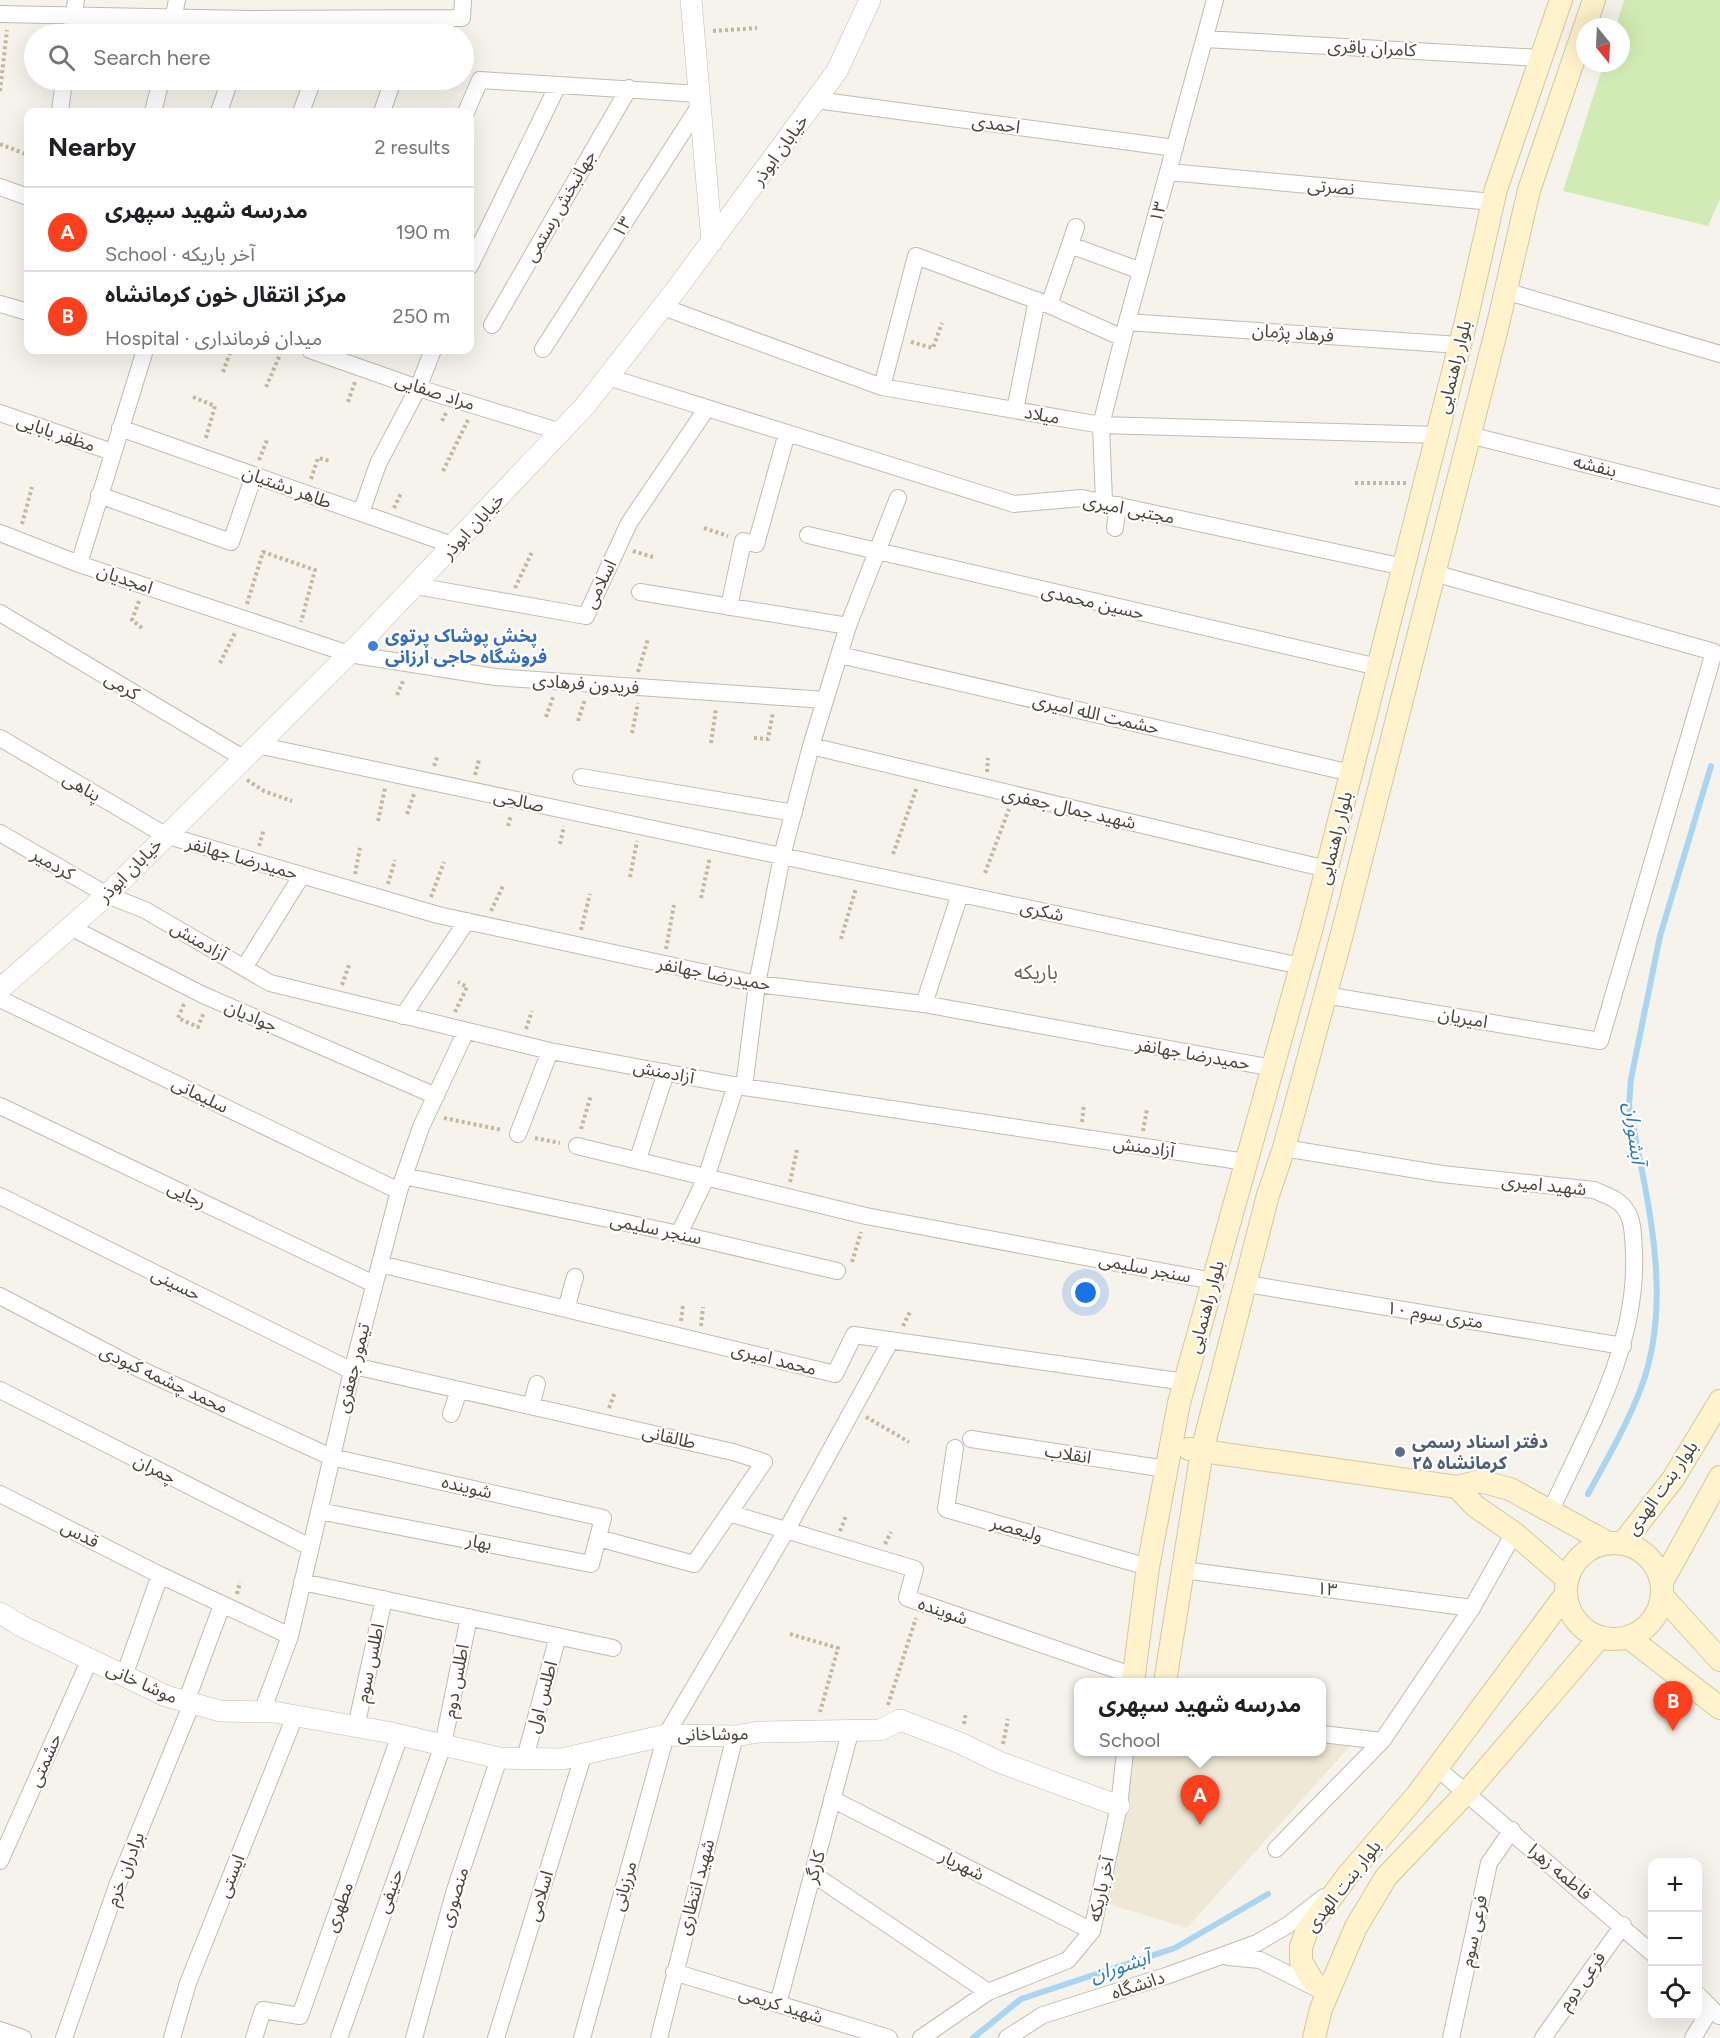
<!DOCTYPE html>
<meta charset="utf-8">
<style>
body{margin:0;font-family:Figtree,"Noto Sans Arabic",sans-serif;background:#f2f2f2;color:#202124}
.controls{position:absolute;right:18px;bottom:18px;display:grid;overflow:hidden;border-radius:12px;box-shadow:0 6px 24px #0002}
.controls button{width:54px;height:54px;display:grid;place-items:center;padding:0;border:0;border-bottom:2px solid #e0e0e0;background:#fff;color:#202124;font:30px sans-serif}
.compass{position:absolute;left:1576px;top:18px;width:54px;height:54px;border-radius:50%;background:#fff;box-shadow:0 6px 24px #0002;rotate:162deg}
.you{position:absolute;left:1086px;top:1293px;width:21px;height:21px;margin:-15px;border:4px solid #fff;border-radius:50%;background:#1a73e8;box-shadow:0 0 0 9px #1a73e833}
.badge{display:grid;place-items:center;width:39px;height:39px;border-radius:50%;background:#fc3f1d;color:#fff;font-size:20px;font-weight:700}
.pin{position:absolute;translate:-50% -50px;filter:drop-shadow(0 2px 3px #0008)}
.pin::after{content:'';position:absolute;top:32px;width:21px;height:18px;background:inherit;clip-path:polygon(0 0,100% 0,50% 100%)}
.popup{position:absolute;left:1074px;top:1678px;width:252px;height:78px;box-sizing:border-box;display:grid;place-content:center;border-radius:12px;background:#fff;filter:drop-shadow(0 2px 4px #0005);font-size:20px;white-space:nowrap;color:#757577}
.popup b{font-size:22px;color:#202124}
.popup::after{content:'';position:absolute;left:50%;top:100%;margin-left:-12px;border:12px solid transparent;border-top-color:#fff}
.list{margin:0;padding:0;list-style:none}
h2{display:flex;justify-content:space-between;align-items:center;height:78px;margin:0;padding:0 24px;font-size:26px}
h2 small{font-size:20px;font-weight:400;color:#757577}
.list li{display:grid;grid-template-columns:39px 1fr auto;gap:18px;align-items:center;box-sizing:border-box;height:84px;padding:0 24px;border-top:2px solid #e0e0e0}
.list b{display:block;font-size:22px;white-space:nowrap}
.list p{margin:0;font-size:20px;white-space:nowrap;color:#757577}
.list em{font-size:20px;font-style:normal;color:#757577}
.icon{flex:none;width:33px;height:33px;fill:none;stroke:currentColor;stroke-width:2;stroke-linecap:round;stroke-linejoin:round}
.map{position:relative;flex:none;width:1720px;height:2038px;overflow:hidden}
.search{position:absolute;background:#fff;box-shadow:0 6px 24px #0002;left:24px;top:24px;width:450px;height:66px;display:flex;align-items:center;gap:15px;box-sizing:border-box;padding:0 21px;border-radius:33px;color:#757577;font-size:22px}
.panel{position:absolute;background:#fff;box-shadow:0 6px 24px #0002;left:24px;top:108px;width:450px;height:246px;border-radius:12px}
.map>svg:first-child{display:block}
.education{fill:#efe8d6}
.green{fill:#d2eab5}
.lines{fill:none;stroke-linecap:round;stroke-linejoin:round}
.stream{stroke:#a9d4f2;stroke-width:6}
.minor-casing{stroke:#c2bbae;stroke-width:18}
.tertiary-casing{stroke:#c2bbae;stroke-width:22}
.secondary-casing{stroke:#d6c79b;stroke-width:24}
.path{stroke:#c4b79f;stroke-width:4;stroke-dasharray:3 3;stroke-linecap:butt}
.minor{stroke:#fff;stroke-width:16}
.tertiary{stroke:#fff;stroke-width:21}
.secondary{stroke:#fff3cd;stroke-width:22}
.shop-dot{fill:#3f7fe0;stroke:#fff;stroke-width:2}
.service-dot{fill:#5c6f8a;stroke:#fff;stroke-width:2}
.labels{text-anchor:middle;stroke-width:4.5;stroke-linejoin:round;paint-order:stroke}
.street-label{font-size:18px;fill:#4b4439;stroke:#fff}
.shop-label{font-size:18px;font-weight:bold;fill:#366cbe;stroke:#fff;text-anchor:start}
.service-label{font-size:18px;font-weight:bold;fill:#4e5e75;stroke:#fff;text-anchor:start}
.neighbourhood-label{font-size:20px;fill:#6e6250;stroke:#fff}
.water-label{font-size:20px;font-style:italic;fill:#2e7ab2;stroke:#fff}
</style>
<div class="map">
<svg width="1720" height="2038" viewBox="0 0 1720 2038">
<rect width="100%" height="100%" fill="#f6f3ec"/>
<!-- education -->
<path class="education" d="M1322,1743L1350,1746L1187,1928L1108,1904L1133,1752H1322Z"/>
<!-- green -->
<path class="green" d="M1624,0H1720V199L1708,226L1563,191L1604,63H1621V27H1616Z"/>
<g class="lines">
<!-- stream -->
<path class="stream" d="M1588,1494C1607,1459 1627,1425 1641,1388C1675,1298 1646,1196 1629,1105L1631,1079L1660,936L1711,766
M973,2038L1021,1999L1175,1948L1268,1894"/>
<defs>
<path id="minor" d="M0,14L249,19L462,18L463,0
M71,34L76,0
M170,34L177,0
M244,34L249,19
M1205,39L1540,58
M816,100L1175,148
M60,112L64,80
M153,112L161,80
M219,112L230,80
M301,112L313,80
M382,112L393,80
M466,112L480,80L699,94
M1169,172L1493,202
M0,187L28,197
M1070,245L1141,271
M470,266L557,87
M1505,291L1720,354
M0,304L28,312
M1049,305L1123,338
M663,307L882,387L1101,425L1437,435
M1127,322L1459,345
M492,325L629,88
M543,349L700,105
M145,350L79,564L349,654L495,677L825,700
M310,350L418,388L561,432
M608,377L1014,504L1082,498L1404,567
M882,387L916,256L1049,305L1076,227
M1015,410L1037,300
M0,413L112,452
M120,428L455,546
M1469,435L1720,498
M99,495L231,542L254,475
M1104,502L1101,425L1127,322L1215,0
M361,513L378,464L418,388L433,350
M1115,528L1118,505
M0,533L79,564
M808,535L1378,667
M416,586L586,616L629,523L707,408
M640,592L848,626
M729,607L743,541L756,544L787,433
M0,613L243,758
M840,655L1351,773
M0,738L165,835L438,915L757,984L924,1004L1273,1068
M257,745L1301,966
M811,746L1327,869
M581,777L794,813
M0,833L107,895L145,910L270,983L550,1051L744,1087L1246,1162
M70,927L203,995L436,1096
M244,968L302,875
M1325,995L1600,1041L1714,652L1434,573
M0,999L399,1191
M924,1004L960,894
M403,1016L467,921
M744,1087L757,984L782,856L811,746L848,626L898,498
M0,1106L374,1284
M518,1134L550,1051
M577,1146L866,1216L1213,1281
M1284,1148L1442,1174L1594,1190C1606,1195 1621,1200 1627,1212C1634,1223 1633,1239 1634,1252C1638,1345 1589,1428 1551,1510
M638,1159L666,1072
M404,1176L679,1234L837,1271
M0,1196L352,1371
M679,1234L706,1178L736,1085
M380,1264L835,1374L854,1335L1185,1382
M1247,1284L1623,1346
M0,1296L131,1365L331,1457L603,1518L591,1564L319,1511
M566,1309L575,1277
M354,1366L733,1452L764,1462L694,1564L598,1538
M0,1390L310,1547
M531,1406L537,1384
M451,1414L459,1390
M971,1439L1166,1469
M955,1448L946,1509L1148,1567
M0,1494L160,1575L290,1636
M729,1513L915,1569L907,1598L1134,1676
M1183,1570L1472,1608
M302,1582L613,1648
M124,1676L160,1575
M186,1702L222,1605
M262,1712L290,1636L352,1371L399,1191L421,1127L466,1031
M356,1727L384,1599
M1322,1734L1382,1741
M525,1758L558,1636
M1437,1768L1652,1953
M832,1799L1092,1931
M1276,1849L1382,1741L1472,1608L1514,1533
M0,1861L90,1659
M813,1874L988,1992
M1228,1957L1260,1960L1318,1989
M674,1972L889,2038
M1698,1995L1719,2016
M778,2004L851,1729
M0,2030L23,2038
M64,2038L117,1886L192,1703
M172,2038L188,1983L295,1716
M254,2038L263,2010L300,2016L400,1735
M339,2038L443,1745L469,1617
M414,2038L455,1890L499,1758
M496,2038L584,1753
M582,2038L666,1735L786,1531L891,1340
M659,2038L735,1736
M921,2038L988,1992L1068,1960L1092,1931L1119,1806L1125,1752
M1007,2038L1043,2015L1166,1976L1257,1943L1288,1925L1324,1897
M1451,2038L1489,1863L1512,1830
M1543,2038L1623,1925
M1693,2038L1711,2008"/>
<path id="tertiary" d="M691,0L712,242
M0,989L107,895L360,643L585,406L678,287L837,71L870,0
M0,1613L21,1626L166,1696L220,1711L274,1712L387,1732L499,1758L562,1759L666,1735L735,1736L759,1732L880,1730L900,1720L960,1743L999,1762L1119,1806"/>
<path id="secondary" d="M1189,1449L1457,1487L1480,1481L1510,1489L1608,1543
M1457,1487L1475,1506L1514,1533L1567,1579
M1623,1543L1673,1479L1720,1401
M1566 1591a48 48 0 1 1 96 0a48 48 0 1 1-96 0Z
M1662,1582L1720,1477
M1662,1596L1720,1660
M1628,1637L1720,1708
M1133,1682L1148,1567L1179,1403L1312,927L1466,321L1496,189L1561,0
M1165,1682L1202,1451L1268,1195L1284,1148L1342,934L1498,324L1529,190L1594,0
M1327,1993L1312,1980L1301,1961V1947L1307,1930L1348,1875L1417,1795L1566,1594
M1314,2038L1321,2009L1356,1927L1386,1877L1467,1792L1600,1637"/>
</defs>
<!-- minor casing -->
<use href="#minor" class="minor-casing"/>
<!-- tertiary casing -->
<use href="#tertiary" class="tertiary-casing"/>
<!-- secondary casing -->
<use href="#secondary" class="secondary-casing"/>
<!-- path -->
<path class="path" d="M713,31L757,28
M0,91L7,30
M0,144L28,155
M911,342L933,348L942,323
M223,372L231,350
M266,387L282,350
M193,397L215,406L205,441
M348,402L355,382
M442,421L446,413
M259,460L268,438
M443,471L468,420
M311,479L318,458L330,461
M1355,483H1406
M394,508L401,493
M22,524L32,487
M704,528L728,536
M633,551L653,557
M515,588L532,552
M139,601L132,620L142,628
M247,604L263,552L315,570L301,622
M220,663L235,633
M638,672L648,639
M397,695L404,679
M546,717L553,697
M578,721L585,699
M632,733L638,703
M754,738L768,739L773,712
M711,743L716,709
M434,766L438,755
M987,772L988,758
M475,775L479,760
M247,780L264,791L292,801
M407,814L414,794
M378,821L385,788
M508,826L511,815
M560,844L564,826
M259,846L264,829
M893,854L917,787
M985,873L1009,809
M355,874L360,848
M630,877L637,841
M388,884L395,860
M431,897L444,862
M701,898L710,857
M491,911L504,884
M581,930L590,894
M841,939L856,888
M666,949L674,905
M342,985L349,965
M184,1004L178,1018L198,1027L204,1012
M455,1012L467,987L458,982
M526,1029L532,1011
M444,1118L502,1130
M1082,1122L1084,1104
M581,1129L591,1095
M1143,1131L1147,1109
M535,1138L560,1143
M790,1182L797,1150
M852,1262L861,1232
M681,1321L683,1305
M701,1326L703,1307
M903,1326L911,1310
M609,1408L615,1392
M866,1417L909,1442
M840,1531L846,1516
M885,1544L891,1532
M237,1594L240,1582
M790,1634L838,1648L820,1712
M888,1705L916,1618
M964,1724L966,1712
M1003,1744L1008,1719"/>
<!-- minor -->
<use href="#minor" class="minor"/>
<!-- tertiary -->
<use href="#tertiary" class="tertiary"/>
<!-- secondary -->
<use href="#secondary" class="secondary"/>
</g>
<!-- markers -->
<circle class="shop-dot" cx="373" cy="646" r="6"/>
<circle class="service-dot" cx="1400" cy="1452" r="6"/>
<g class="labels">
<!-- street labels -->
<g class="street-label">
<text transform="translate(1372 48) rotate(3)" y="6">کامران باقری</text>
<text transform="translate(996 124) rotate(8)" y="6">احمدی</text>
<text transform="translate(780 150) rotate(-54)" y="6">خیابان ابوذر</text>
<text transform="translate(1331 187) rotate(5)" y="6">نصرتی</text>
<text transform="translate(560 206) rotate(-60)" y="6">جهانبخش رستمی</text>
<text transform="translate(1158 212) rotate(-74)" y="6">۱۳</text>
<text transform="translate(622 227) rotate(-57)" y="6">۱۳</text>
<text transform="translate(1293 333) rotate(4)" y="6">فرهاد پژمان</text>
<text transform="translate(1454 367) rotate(-76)" y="6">بلوار راهنمایی</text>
<text transform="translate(435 392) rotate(18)" y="6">مراد صفایی</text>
<text transform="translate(1042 415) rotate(10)" y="6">میلاد</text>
<text transform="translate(56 433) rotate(19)" y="6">مظفر بابایی</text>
<text transform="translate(1595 466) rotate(14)" y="6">بنفشه</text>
<text transform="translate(287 487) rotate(20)" y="6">طاهر دشتیان</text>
<text transform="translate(1129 509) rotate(11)" y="6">مجتبی امیری</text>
<text transform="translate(473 526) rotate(-47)" y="6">خیابان ابوذر</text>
<text transform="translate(125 579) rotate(19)" y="6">امجدیان</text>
<text transform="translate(600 584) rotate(-64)" y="6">اسلامی</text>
<text transform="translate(1093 602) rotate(13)" y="6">حسین محمدی</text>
<text transform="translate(586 684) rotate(4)" y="6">فریدون فرهادی</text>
<text transform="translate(122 686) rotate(31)" y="6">کرمی</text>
<text transform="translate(1096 714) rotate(13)" y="6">حشمت الله امیری</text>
<text transform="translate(82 787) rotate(30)" y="6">پناهی</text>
<text transform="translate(519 801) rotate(12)" y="6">صالحی</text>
<text transform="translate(1069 808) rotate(13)" y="6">شهید جمال جعفری</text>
<text transform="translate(1335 838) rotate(-76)" y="6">بلوار راهنمایی</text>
<text transform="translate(242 858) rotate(16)" y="6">حمیدرضا جهانفر</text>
<text transform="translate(53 864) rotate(30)" y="6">کردمیر</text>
<text transform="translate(130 870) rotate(-45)" y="6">خیابان ابوذر</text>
<text transform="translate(1042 911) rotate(12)" y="6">شکری</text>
<text transform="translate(199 941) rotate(30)" y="6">آزادمنش</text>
<text transform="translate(714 974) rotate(11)" y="6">حمیدرضا جهانفر</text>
<text transform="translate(251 1016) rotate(23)" y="6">جوادیان</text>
<text transform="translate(1463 1018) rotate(10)" y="6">امیریان</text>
<text transform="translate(1193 1054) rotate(10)" y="6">حمیدرضا جهانفر</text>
<text transform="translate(664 1072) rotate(11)" y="6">آزادمنش</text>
<text transform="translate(200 1095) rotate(26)" y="6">سلیمانی</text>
<text transform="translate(1144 1147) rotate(8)" y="6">آزادمنش</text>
<text transform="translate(1544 1185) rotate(6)" y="6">شهید امیری</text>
<text transform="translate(187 1195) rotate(26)" y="6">رجایی</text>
<text transform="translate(656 1229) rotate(12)" y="6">سنجر سلیمی</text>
<text transform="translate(1145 1268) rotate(11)" y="6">سنجر سلیمی</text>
<text transform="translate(176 1284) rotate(26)" y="6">حسینی</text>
<text transform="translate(1206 1307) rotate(-75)" y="6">بلوار راهنمایی</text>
<text transform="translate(1435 1315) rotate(9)" y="6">۱۰ متری سوم</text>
<text transform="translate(774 1359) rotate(14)" y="6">محمد امیری</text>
<text transform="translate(353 1368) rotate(-76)" y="6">تیمور جعفری</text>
<text transform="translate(164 1379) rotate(25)" y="6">محمد چشمه کبودی</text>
<text transform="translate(669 1437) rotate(13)" y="6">طالقانی</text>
<text transform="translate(1068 1454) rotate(9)" y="6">انقلاب</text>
<text transform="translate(155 1469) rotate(27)" y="6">چمران</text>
<text transform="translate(467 1487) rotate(13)" y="6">شوینده</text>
<text transform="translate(1662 1488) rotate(-55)" y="6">بلوار بنت الهدی</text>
<text transform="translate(1017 1529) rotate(16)" y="6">ولیعصر</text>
<text transform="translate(80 1534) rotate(27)" y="6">قدس</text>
<text transform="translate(479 1542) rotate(11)" y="6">بهار</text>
<text transform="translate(1327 1589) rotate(7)" y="6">۱۳</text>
<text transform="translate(943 1611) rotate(19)" y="6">شوینده</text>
<text transform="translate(370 1663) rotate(-78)" y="6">اطلس سوم</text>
<text transform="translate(456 1681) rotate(-79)" y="6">اطلس دوم</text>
<text transform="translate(142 1683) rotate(24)" y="6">موشا خانی</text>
<text transform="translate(542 1697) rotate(-75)" y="6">اطلس اول</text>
<text transform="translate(713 1734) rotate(-1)" y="6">موشاخانی</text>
<text transform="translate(45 1760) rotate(-66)" y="6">حشمتی</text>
<text transform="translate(962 1865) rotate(27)" y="6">شهریار</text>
<text transform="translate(815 1867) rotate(-75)" y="6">کارگر</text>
<text transform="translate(125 1869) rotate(-69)" y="6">برادران خرم</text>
<text transform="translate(1560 1872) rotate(40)" y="6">فاطمه زهرا</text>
<text transform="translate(231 1876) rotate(-68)" y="6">ایستی</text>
<text transform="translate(624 1886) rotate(-74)" y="6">مرزبانی</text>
<text transform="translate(1343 1886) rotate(-52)" y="6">بلوار بنت الهدی</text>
<text transform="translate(696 1887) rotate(-75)" y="6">شهید انتظاری</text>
<text transform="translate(1101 1889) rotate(-78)" y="6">آخر باریکه</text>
<text transform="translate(390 1891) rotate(-70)" y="6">حنیفی</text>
<text transform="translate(540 1896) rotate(-73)" y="6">اسلامی</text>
<text transform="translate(454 1897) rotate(-73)" y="6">منصوری</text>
<text transform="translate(339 1907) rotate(-70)" y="6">مطهری</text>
<text transform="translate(1474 1931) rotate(-78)" y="6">فرعی سوم</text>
<text transform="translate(1582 1981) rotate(-54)" y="6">فرعی دوم</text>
<text transform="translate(1138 1985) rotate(-18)" y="6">دانشگاه</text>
<text transform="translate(781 2005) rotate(17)" y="6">شهید کریمی</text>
</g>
<!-- shop labels -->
<g class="shop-label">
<text x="385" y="642">پخش پوشاک پرتوی<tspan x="385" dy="21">فروشگاه حاجی ارزانی</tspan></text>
</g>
<!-- service labels -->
<g class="service-label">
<text x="1412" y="1448">دفتر اسناد رسمی<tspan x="1412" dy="21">۲۵ کرمانشاه</tspan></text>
</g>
<!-- neighbourhood labels -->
<g class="neighbourhood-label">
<text x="1036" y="979">باریکه</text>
</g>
<!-- water labels -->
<g class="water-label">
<text transform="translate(1635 1133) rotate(83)" y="7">آبشوران</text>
<text transform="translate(1120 1966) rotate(-18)" y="7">آبشوران</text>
</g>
</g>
</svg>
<div class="controls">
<button>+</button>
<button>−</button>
<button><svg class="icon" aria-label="locate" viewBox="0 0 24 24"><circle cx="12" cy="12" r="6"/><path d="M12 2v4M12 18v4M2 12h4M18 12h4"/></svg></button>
</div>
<svg class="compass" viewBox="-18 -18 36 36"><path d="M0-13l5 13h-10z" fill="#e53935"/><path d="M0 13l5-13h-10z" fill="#757577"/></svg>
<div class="you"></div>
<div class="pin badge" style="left:1200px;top:1825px">A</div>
<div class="popup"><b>مدرسه شهید سپهری</b>School</div>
<div class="pin badge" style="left:1673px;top:1731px">B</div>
<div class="search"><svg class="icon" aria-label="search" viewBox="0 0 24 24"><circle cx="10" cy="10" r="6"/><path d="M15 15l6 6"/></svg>Search here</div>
<section class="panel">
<h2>Nearby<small>2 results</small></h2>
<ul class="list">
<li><span class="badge">A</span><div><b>مدرسه شهید سپهری</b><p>School · آخر باریکه</p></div><em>190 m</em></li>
<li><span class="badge">B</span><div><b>مرکز انتقال خون کرمانشاه</b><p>Hospital · میدان فرمانداری</p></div><em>250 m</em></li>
</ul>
</section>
</div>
